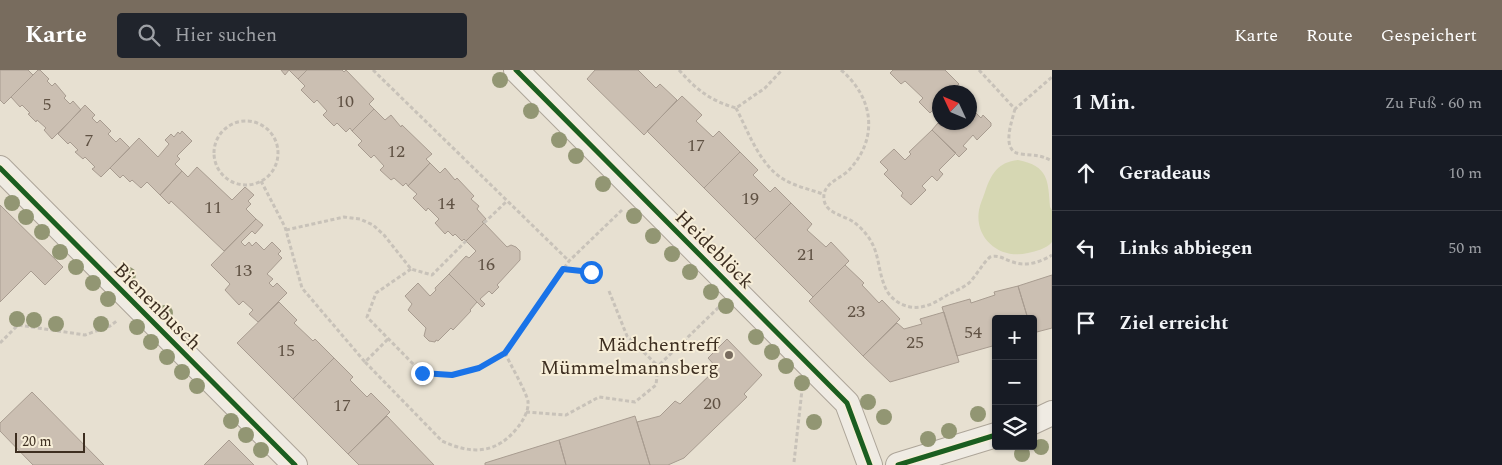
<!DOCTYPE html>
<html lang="de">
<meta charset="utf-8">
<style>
body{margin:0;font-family:Spectral,serif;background:#20242c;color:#f1f3f6}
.controls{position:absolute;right:15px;bottom:15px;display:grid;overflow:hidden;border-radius:5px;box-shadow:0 1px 4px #0004}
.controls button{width:45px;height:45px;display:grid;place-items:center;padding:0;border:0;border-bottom:1px solid #363941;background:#171b24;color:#f1f3f6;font:25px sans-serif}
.compass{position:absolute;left:932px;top:15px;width:45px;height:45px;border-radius:50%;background:#171b24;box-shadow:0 1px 4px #0004;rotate:314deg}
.scale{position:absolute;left:15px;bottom:12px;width:70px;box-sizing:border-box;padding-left:5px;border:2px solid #3d2e20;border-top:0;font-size:14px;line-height:18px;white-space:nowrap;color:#3d2e20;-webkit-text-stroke:4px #f7eed8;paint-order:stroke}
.stop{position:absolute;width:15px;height:15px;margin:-11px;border:4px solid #1a73e8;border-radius:50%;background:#fff}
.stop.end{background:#1a73e8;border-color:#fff;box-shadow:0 1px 5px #0008}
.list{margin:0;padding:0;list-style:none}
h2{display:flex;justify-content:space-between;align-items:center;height:65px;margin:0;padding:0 20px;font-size:21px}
h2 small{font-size:16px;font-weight:400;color:#9ea1a6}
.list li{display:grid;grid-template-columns:32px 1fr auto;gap:15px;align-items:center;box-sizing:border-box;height:75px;padding:0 20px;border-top:1px solid #363941}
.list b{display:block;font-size:19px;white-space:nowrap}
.list em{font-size:16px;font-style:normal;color:#9ea1a6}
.icon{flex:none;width:28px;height:28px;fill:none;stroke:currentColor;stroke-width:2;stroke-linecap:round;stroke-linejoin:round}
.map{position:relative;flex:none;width:1052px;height:395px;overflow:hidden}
header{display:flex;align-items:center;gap:30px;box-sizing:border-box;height:70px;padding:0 25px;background:#786c5e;color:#fff}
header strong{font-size:24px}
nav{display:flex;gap:28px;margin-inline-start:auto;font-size:18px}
.search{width:350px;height:45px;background:#20242c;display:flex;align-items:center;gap:12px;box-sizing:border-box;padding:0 18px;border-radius:5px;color:#9ea1a6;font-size:19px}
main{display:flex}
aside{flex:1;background:#171b24}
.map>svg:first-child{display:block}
.green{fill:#d6d7b3}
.building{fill:#cbbfb2;stroke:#a89c90}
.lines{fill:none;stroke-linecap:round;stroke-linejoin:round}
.minor-casing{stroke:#ada599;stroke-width:26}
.path{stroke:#c8c2b9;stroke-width:3;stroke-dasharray:4 2.5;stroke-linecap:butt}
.minor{stroke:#efebe3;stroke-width:24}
.cycleway-casing{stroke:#f7eed8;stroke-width:8}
.cycleway{stroke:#1b5e20;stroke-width:5}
.tree{fill:#929673}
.route{stroke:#1a73e8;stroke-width:6}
.poi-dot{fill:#786c5e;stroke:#f7eed8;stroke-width:2}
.labels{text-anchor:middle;stroke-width:4;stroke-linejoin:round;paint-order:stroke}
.number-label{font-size:18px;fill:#605244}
.street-label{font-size:20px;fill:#3d2e20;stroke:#f7eed8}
.poi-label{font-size:20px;fill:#3d2e20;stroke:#f7eed8;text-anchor:end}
</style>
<header>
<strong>Karte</strong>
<div class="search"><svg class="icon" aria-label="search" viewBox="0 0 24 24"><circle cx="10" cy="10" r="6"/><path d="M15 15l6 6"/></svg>Hier suchen</div>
<nav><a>Karte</a><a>Route</a><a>Gespeichert</a></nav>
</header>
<main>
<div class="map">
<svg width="1052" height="395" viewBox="0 0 1052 395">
<rect width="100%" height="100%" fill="#e7e0d1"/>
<!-- green -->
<path class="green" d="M1018,90C1049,96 1048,111 1050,137L1052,140V172C1046,179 1036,181 1028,183C1001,190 974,169 979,140C980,134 983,128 985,122C991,104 998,92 1018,90Z"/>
<!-- building -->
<path class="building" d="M0,0H28L33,5L4,34L0,30Z
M38,0H40L49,9L47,11L52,16L55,13L66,26L64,28L70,34L73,31L81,40L52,69L44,60L46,58L37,50L36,52L28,44L30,43L22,35L20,37L11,27Z
M281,0H307L298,9L289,0L285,5Z
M307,0H342L344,2L346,0L374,29L369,34L374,39L352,61L350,58L346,62L337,53L334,56L323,45L327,41L317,30L314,33L301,20L305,16L298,9Z
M595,0H638L656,18L660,14L677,30L644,65L587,9Z
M893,0H945L959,14L950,22H939V34L930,43L919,32L923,28L905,11L901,14L890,3Z
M682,26L702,45L696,51L713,67L719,61L740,82L704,118L647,61Z
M85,35L95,45L92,48L97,53L100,50L111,61L108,64L116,72L120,68L130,78L101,107L92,99L95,97L85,87L83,89L75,82L78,80L70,72L68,74L58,64Z
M969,36L981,48L983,45L991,53V56L977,70L973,65L963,76L967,79L959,87L932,60L938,53L941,56L944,52H969Z
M374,39L385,50L391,45L401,57L402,55L432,84L426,89L430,93L408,116L406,113L403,116L394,108L391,110L380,100L384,96L374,85L371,88L358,75L362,71L352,61Z
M932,60L956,83L939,100L943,104L937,111L932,106L922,116L926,120L911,135L901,126L903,123L884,104L888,100L880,92L894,79L905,90L911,84L909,82Z
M182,61L192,71L177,86L180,89L175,94L182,101L160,125L147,112L141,118L132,110L130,112L123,105L120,108L110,98L139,68L158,87L169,74L165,70L171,64L174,67L178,62L180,64Z
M740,82L758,100L753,105L770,122L775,117L791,133L755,169L704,118Z
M430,93L440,103L445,98L455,110L457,108L474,126L471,129L479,136L477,139L486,149L482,152L484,153L466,171L464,169L462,171L455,164L453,166L448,161L445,164L435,153L439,149L428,138L426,141L413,128L417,124L408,116Z
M197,97L232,130L245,117L254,125L248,131L251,134L246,139L256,149L224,181L171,131L169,134L160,125L182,101L188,107Z
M791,133L812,154L807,160L826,177L831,172L849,191L813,227L755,169Z
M0,135L63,197L45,215L31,201L0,232Z
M256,149L263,155L255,164L252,161L241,172L245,176L249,172L252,176L256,172L264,180L272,172L281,181L278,184L282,188L267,204L273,209L269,213L273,217L277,213L287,223L258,252L249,244L253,240L243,231L239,235L225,220L230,214L211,195Z
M484,153L507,177L511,175L516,177L520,181V190L497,215L499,217L492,224L489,221L480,229L485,234L482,237L449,204L466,186L469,188L476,181L466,171Z
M845,195L864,213L862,215L879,233L882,230L900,249L863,286L809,231Z
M449,204L477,232L470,240L471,241L453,260L451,258L438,271L436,270L435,272L429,271L424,266L426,258L408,240L412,234L405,226L418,213L430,226L436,220L435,218Z
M1052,205V258L1033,263V249H1028L1018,216Z
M1018,216L1028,249H996V275L957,286L942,237L970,229L971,233L995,225L994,222Z
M279,232L297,250L294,253L313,271L315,269L334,288L293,329L237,273Z
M944,242L959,292L890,312L863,286L897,253L904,259L922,254L920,249Z
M727,269L762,305L744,324L747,327L684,388L668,395H650L637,352L660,346L675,331L680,334L684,330L717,298L708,288Z
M334,288L353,307L350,310L367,327L371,323L390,342L348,384L293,329Z
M32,322L104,395H33L0,361V353Z
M387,346L434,395H359L348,384Z
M635,346L650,395H566L559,370Z
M229,370L254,395H204Z
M559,370L566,395H485V393Z"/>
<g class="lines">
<defs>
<path id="minor" d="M516,0L847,333L870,395
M0,98L295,395
M1033,352L1052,343
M898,395L996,365"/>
</defs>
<!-- minor casing -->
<use href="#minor" class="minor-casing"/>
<!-- path -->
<path class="path" d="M373,0L569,191
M679,0C697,20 709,30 736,38L765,18L782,0
M841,0C873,27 879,67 850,99C841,109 822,113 824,129C825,144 845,145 855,153C859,156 863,160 866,164C880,181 877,198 885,217C891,232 909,241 925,236C934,234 942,228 949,224C955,221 963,218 969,213C977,205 982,194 990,187C999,184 1005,190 1013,192C1026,197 1041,192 1052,185
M979,0L1015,39L1052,7
M736,38C748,61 758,91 780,107C793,116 809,119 823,124
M1015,39C1012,51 1000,82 1021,84C1035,86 1039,84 1052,91
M214 83a32 32 0 1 1 64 0a32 32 0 1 1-64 0Z
M261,111L285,157L302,218L365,292L388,269
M484,153L507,131
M286,160L344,147L360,149L373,155L384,165L411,199L432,205L466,171
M411,199L376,223L367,247L422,303L452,305L479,297L505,283L569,191L622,140
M563,199L591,202
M609,221L627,266L658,296
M0,273L18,255L85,265L110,256L118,250
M365,292L442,371C472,385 497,384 518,357C523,351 529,340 528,332C528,325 509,292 505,283
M526,342L566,345L599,327L635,332L656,315L658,296L719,237
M794,392L802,320"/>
<!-- minor -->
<use href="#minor" class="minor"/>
<defs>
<path id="cycleway" d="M516,0L847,333L870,395
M0,98L295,395
M898,395L996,365"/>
</defs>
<!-- cycleway casing -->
<use href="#cycleway" class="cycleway-casing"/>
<!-- cycleway -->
<use href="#cycleway" class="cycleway"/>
</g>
<!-- trees -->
<g class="tree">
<circle cx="500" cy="10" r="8"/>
<circle cx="531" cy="41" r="8"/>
<circle cx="559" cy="70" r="8"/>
<circle cx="576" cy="86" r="8"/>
<circle cx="603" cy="114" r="8"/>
<circle cx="12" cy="133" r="8"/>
<circle cx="634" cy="146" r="8"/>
<circle cx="26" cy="147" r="8"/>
<circle cx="42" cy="162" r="8"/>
<circle cx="653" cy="166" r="8"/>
<circle cx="60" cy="182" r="8"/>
<circle cx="672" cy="184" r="8"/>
<circle cx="76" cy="197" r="8"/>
<circle cx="690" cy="202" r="8"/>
<circle cx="128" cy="205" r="8"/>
<circle cx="93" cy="213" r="8"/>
<circle cx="711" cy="222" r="8"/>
<circle cx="108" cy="229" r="8"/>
<circle cx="726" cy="236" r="8"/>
<circle cx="165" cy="243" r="8"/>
<circle cx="17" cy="249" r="8"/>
<circle cx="34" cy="250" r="8"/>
<circle cx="56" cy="254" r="8"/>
<circle cx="101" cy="254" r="8"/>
<circle cx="137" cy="257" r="8"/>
<circle cx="756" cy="267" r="8"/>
<circle cx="151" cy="272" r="8"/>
<circle cx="772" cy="282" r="8"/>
<circle cx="167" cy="287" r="8"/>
<circle cx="786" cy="296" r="8"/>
<circle cx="182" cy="302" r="8"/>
<circle cx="802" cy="313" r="8"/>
<circle cx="197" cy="316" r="8"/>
<circle cx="868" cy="332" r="8"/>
<circle cx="978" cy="344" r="8"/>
<circle cx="884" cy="347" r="8"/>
<circle cx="231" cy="351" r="8"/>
<circle cx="814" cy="352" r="8"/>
<circle cx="949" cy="361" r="8"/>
<circle cx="246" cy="365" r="8"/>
<circle cx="928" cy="369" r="8"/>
<circle cx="1041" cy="377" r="8"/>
<circle cx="261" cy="380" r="8"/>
<circle cx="1022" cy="384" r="8"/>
</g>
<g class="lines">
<!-- route -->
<path class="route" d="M422,303L452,305L479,298L505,283L563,199L591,202"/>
</g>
<!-- markers -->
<circle class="poi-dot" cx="729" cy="285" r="5"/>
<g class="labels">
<!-- number labels -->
<g class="number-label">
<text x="345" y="37">10</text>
<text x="47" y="40">5</text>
<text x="89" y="76">7</text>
<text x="696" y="81">17</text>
<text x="396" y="87">12</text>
<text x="750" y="134">19</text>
<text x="446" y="139">14</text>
<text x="213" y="143">11</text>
<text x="806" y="190">21</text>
<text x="486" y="200">16</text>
<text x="243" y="206">13</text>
<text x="856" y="247">23</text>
<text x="973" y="268">54</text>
<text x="915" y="278">25</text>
<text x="286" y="286">15</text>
<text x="712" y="339">20</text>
<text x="342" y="341">17</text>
</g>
<!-- street labels -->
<g class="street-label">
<text transform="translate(715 179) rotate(45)" y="7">Heideblöck</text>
<text transform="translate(158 236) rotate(45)" y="7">Bienenbusch</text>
</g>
<!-- poi labels -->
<g class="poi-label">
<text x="719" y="281">Mädchentreff<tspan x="719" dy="23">Mümmelmannsberg</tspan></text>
</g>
</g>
</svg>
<div class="controls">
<button>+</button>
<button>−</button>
<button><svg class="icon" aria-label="layers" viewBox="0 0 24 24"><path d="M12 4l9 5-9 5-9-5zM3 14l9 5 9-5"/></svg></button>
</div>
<svg class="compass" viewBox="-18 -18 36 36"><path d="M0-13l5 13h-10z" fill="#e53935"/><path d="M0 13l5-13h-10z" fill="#9ea1a6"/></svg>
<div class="scale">20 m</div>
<div class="stop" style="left:591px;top:202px"></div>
<div class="stop end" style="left:422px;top:303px"></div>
</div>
<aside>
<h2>1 Min.<small>Zu Fuß · 60 m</small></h2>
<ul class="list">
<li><svg class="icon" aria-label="ahead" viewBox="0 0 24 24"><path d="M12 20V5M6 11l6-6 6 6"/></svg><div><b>Geradeaus</b></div><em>10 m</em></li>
<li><svg class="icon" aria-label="left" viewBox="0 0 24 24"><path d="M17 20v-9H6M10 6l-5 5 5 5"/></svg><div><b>Links abbiegen</b></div><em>50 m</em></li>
<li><svg class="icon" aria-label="arrive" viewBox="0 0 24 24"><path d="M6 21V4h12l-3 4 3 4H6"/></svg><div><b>Ziel erreicht</b></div></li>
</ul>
</aside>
</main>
